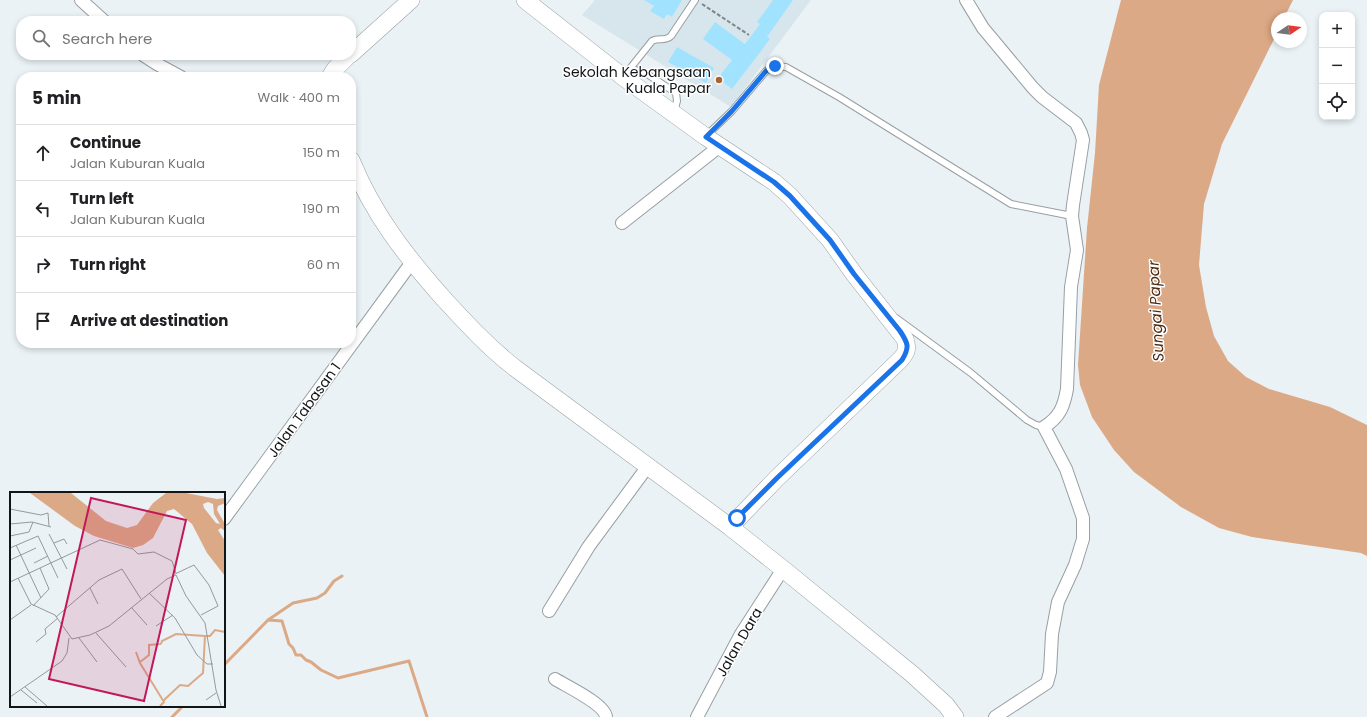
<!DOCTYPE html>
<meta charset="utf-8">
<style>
body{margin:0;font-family:Poppins,sans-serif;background:#f2f2f2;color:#202124}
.controls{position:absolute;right:12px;top:12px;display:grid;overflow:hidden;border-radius:8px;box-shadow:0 2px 6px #0003}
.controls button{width:36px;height:36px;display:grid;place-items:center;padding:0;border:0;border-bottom:1px solid #e0e0e0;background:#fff;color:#202124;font:20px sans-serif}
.compass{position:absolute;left:1271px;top:12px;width:36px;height:36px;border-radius:50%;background:#fff;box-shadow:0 2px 6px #0003;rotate:77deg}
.stop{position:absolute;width:12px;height:12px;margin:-9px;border:3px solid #1a73e8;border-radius:50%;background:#fff}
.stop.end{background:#1a73e8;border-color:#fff;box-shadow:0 1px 4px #0008}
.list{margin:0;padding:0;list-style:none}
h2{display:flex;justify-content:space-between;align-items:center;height:52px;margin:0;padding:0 16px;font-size:17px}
h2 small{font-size:13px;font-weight:400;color:#757577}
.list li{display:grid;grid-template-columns:26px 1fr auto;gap:12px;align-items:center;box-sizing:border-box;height:56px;padding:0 16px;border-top:1px solid #e0e0e0}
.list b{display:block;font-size:15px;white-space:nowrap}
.list p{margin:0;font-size:13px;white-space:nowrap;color:#757577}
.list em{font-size:13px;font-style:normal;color:#757577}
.icon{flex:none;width:22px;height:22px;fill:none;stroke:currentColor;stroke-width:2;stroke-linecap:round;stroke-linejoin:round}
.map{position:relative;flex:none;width:1367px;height:717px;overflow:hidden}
.search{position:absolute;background:#fff;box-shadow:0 2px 6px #0003;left:16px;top:16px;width:340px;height:44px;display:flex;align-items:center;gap:10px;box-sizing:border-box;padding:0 14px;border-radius:16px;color:#757577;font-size:15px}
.panel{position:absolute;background:#fff;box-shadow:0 2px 6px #0003;left:16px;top:72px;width:340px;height:276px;border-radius:16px}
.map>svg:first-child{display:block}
.built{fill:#d7e6ed}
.water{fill:#dca986}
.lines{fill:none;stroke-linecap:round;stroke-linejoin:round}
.stream{stroke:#dca986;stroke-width:3}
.building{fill:#a1e3fe}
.lane-casing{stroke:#989fa2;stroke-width:8}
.street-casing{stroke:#989fa2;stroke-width:14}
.secondary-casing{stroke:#989fa2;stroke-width:18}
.path{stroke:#808587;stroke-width:2;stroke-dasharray:4 2;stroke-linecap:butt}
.lane{stroke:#fff;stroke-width:6}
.street{stroke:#fff;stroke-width:12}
.secondary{stroke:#fff;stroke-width:17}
.route{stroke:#1a73e8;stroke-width:5}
.poi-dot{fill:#a86533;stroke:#fff;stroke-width:1.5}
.labels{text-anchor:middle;stroke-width:3;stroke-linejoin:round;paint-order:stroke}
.poi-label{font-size:14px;fill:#121516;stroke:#fff;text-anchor:end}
.street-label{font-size:14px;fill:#121516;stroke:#fff}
.water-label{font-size:15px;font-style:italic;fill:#4d2a10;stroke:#fff}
.inset-river{fill:none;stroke:#dca986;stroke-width:2}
.inset-road{fill:none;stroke:#949a9c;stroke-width:1}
.view{fill:#c2185b;fill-opacity:0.15;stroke:#c2185b;stroke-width:2}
.inset-edge{fill:none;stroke:#121516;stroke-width:2}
</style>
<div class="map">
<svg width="1367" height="717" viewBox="0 0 1367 717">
<rect width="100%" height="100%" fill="#eaf2f5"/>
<!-- built -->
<path class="built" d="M595,0H811L731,107L582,15Z"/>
<!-- water -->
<path class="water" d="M1121,0H1293L1284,18H1277V33L1222,144L1204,204L1199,265L1206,307L1214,336L1228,361L1246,377L1269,389L1330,407L1367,425V556L1361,553L1252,537L1219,528L1181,507L1134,472L1114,450L1092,417L1080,385L1078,365L1087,228L1095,153L1099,85Z"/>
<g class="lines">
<!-- stream -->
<path class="stream" d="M268,620L282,621L289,644L293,648L296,655H301L306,660L311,662L321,670L338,678L409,661L427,717
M224,665L268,620L293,603L317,598L325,593L334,581L342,576
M172,717L183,706"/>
</g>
<!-- building -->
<path class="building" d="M644,0H682L672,17L667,14L664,19L650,11L654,6Z
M773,0H793L767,37L770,39L732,89L718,78L732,60L703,39L715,22L745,44L760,24L757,22Z
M677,47L714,68L706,83L668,62Z"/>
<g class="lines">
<defs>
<path id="lane" d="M630,69L644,72L676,93L677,101L674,112
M624,76L652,41C659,37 665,42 671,36L695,0
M707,135L732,111L766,71L775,66L786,67L839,97L1011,204L1072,216
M896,318L971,373L1027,420L1036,425L1044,427"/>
<path id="street" d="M81,0L104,21
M966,0L983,28L1033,88L1042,97L1076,123L1081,133L1083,140L1073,205L1072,216L1077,250L1071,287L1067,389C1064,406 1060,417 1044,427L1066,469L1083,518V539L1075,565L1058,602L1052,634L1050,672L1047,683L995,717
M143,55L157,64L181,77
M622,223L720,146
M224,519L412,262
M549,611L589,546L648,466
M555,679C566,686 605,704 606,717
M697,717L741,634L783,569"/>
<path id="secondary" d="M525,0L623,77L706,137L774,182L790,196L830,240L854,274L905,339C908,348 907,352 901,359L777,478L730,527
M351,54L411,0
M330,77L335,69L349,55
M351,160C373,214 405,255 443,298C466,323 488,347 515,368L730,527L783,569L912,674L946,705L955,717"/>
</defs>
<!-- lane casing -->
<use href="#lane" class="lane-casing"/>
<!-- street casing -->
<use href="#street" class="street-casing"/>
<!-- secondary casing -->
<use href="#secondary" class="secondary-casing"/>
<!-- path -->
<path class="path" d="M702,4L749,35"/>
<!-- lane -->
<use href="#lane" class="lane"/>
<!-- street -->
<use href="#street" class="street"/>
<!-- secondary -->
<use href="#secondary" class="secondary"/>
</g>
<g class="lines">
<!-- route -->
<path class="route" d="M737,518L777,478L902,360C910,347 908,343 900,331L854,274L830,240L790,196L774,182L706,137L732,111L766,71L775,66"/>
</g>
<!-- markers -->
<circle class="poi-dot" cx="719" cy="80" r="4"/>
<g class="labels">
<!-- poi labels -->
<g class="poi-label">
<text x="711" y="77">Sekolah Kebangsaan<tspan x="711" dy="16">Kuala Papar</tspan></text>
</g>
<!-- street labels -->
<g class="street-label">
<text transform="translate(304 410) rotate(-54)" y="5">Jalan Tabasan 1</text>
<text transform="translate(739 642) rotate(-60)" y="5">Jalan Dara</text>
</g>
<!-- water labels -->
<g class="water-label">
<text transform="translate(1156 311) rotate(-93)" y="5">Sungai Papar</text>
</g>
</g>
<!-- overview -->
<g transform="translate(10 492)">
<rect width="215" height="215" fill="#eaf2f5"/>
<path d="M20,1H61L96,29L117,36L127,33L143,11L156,1H176L207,7L215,6V11L208,14L207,18L215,32V39L211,36L208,38L215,49V84L197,61L182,32L164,17L157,19L143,46L133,53L123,56L84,44L65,34ZM198,10L203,12L204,22L210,32L206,31L194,16L193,12Z" fill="#dca986" fill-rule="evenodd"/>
<path class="inset-river" d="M151,152L152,149L166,142L195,144H200L205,138L215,140M126,160L130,171L154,210L150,214M130,170L139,163V153L151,152M153,209L170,193L178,194L193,181L195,144"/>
<path class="inset-road" d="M0,17L31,23L38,21L39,34M0,32L22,30L41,35M39,42L57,77M0,44L19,40L23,30M44,51L54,47L57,52M6,53L31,106M0,56L28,44L48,86M0,68L26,56M24,71L38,64M165,82L184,73L199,93L208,114L191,123M8,86L21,112L45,123L62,147L80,143L99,134L157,87L166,83L176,104L195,131L206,198L211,214M0,90L90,48L123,57L128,62L144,60L162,69L166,81M80,96L88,112M139,101L165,126L187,163L197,172H203M23,114L39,97L30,76M121,115L137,133M46,125L89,88L112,77L131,107M0,128L21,113M146,134L163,123M86,141L116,175M69,146L87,170M26,150L36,142L35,137L48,126M15,195L37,214M11,198L27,211M0,205L52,169L57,161L59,146M196,208L206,201"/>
<path class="view" d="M81,6L176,28L134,209L39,187Z"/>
<rect width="215" height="215" class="inset-edge"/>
</g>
</svg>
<div class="controls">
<button>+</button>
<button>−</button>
<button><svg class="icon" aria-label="locate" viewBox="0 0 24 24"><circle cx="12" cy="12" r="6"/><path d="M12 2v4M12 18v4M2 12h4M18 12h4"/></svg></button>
</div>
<svg class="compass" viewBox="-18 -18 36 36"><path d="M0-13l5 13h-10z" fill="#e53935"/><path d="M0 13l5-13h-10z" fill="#757577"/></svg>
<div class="stop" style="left:737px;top:518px"></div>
<div class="stop end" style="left:775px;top:66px"></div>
<div class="search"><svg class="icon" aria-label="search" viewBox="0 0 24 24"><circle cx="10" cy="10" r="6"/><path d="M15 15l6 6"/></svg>Search here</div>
<section class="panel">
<h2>5 min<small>Walk · 400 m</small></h2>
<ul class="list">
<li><svg class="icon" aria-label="ahead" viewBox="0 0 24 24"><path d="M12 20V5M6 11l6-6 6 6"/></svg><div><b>Continue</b><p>Jalan Kuburan Kuala</p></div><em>150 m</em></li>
<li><svg class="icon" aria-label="left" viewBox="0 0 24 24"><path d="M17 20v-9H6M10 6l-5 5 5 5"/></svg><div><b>Turn left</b><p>Jalan Kuburan Kuala</p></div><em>190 m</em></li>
<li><svg class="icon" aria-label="right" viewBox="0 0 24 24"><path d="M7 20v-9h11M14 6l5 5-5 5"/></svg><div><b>Turn right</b></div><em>60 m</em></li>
<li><svg class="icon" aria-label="arrive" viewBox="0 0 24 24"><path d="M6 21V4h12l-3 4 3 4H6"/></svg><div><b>Arrive at destination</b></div></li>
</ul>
</section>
</div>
